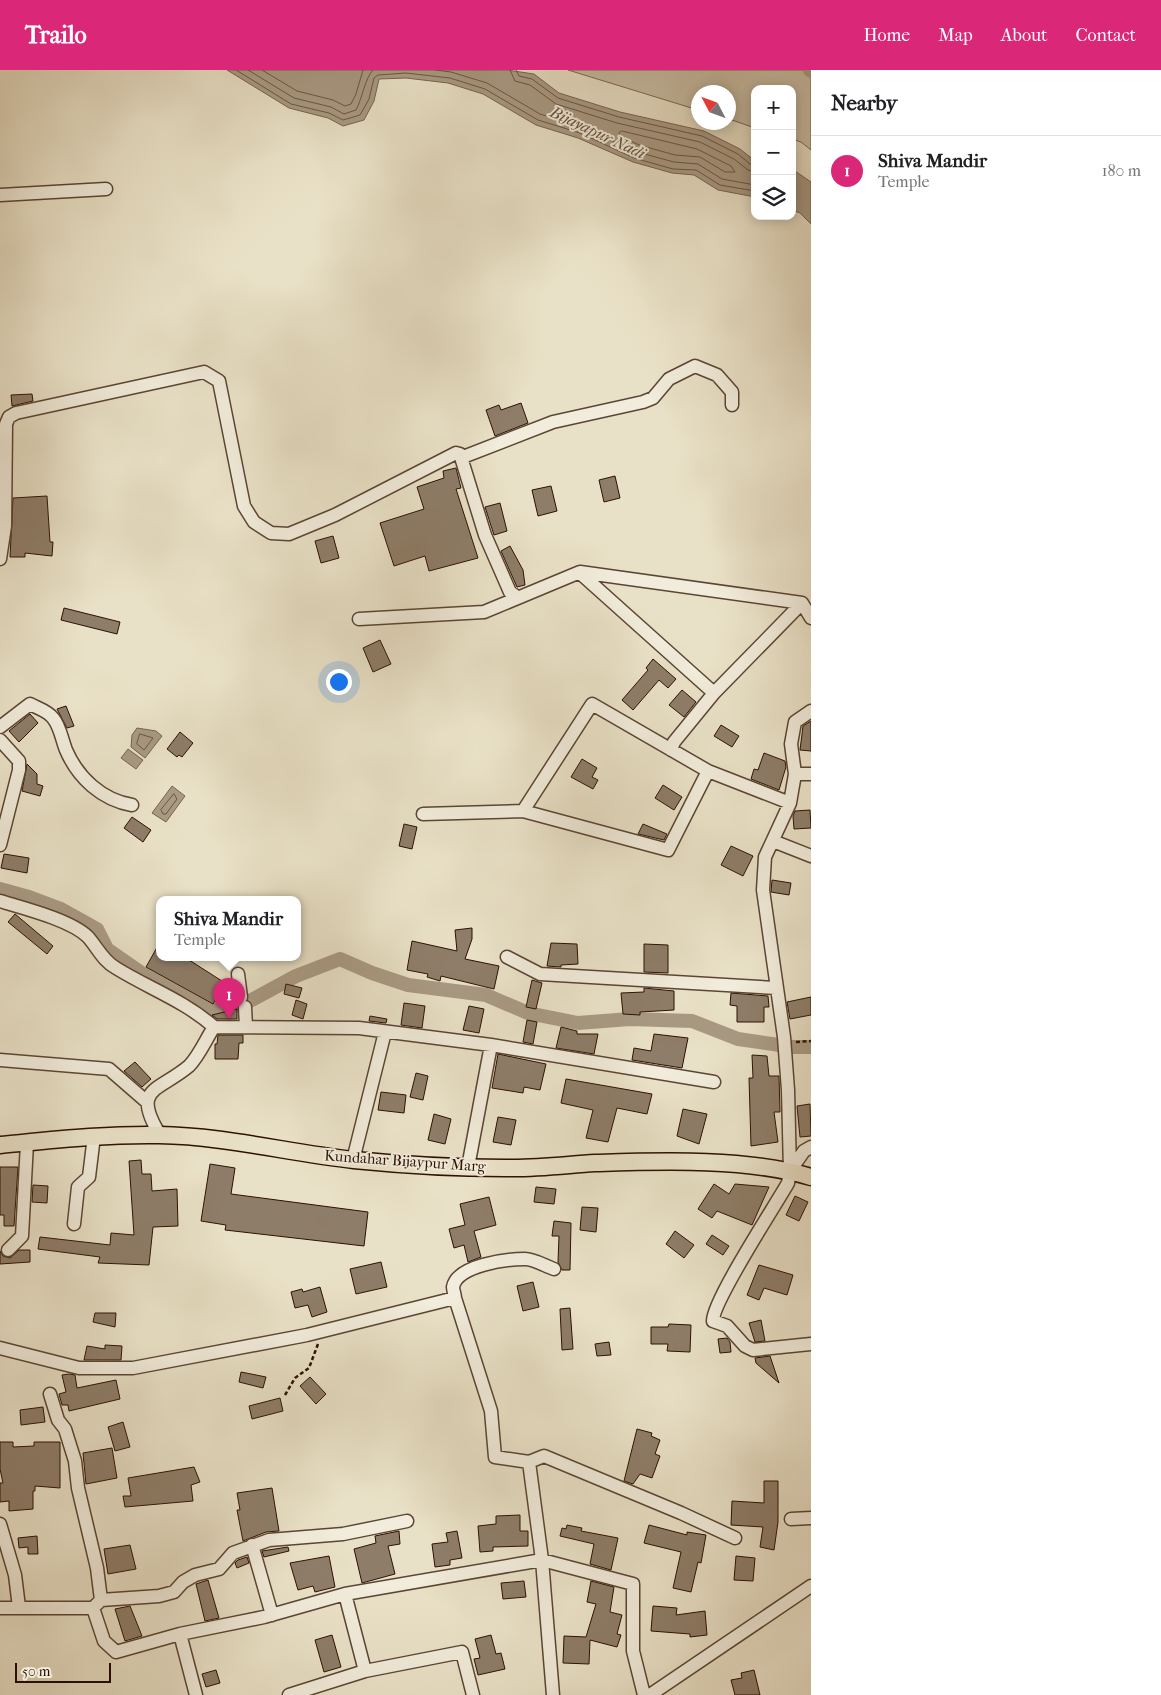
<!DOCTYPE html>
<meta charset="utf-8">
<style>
body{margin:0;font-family:"IM FELL French Canon",serif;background:#f6f6f6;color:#202124}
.controls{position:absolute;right:15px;top:15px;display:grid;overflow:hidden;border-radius:10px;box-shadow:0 2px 12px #0003}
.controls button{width:45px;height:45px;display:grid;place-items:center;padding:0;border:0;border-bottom:1px solid #e0e0e0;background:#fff;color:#202124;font:25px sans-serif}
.compass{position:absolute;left:691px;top:15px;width:45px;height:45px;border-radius:50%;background:#fff;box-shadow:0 2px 12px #0003;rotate:311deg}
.scale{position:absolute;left:15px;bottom:12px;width:96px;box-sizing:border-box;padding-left:5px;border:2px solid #2c1103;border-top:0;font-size:14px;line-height:18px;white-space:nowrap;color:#2c1103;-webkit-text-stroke:4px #f1ecdb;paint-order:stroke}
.you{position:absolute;left:338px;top:611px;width:18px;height:18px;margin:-12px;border:4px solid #fff;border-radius:50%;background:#1a73e8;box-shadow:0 0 0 8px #1a73e833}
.badge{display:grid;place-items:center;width:32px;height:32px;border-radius:50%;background:#db2777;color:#fff;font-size:16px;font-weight:700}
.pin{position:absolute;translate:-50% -41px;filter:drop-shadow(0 1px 2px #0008)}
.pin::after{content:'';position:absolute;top:26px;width:18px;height:15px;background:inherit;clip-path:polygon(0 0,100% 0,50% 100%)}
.popup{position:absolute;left:156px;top:826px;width:145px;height:65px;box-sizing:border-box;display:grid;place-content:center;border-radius:10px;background:#fff;filter:drop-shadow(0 1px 4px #0005);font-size:16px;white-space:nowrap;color:#757577}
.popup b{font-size:19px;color:#202124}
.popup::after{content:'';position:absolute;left:50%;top:100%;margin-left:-10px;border:10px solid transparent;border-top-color:#fff}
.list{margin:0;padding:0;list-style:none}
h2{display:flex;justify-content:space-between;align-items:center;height:65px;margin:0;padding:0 20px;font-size:21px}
h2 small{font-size:16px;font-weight:400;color:#757577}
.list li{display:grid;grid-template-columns:32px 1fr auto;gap:15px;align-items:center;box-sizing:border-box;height:70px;padding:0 20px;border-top:1px solid #e0e0e0}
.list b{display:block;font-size:19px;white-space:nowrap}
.list p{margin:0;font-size:16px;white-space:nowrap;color:#757577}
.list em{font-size:16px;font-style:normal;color:#757577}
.icon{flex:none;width:28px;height:28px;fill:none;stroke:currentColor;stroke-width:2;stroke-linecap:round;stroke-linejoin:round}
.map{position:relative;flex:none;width:811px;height:1625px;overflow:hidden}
header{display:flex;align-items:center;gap:30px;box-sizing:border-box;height:70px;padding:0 25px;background:#db2777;color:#fff}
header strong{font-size:24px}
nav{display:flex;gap:28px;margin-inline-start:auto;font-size:18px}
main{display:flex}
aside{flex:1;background:#fff}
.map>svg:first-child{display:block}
.green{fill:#c9bea6;stroke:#7a6854}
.water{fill:#a99a84;stroke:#776350}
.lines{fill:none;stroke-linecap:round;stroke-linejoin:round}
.shore{stroke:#6a5644;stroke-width:1}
.canal{stroke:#a99a84;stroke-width:14}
.building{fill:#8e7d69;stroke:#2c1103}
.minor-casing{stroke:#5b4534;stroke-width:15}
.major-casing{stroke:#2c1103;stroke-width:19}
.path{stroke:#2c1103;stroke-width:2.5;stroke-dasharray:4 2.5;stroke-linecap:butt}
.minor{stroke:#f1ecdb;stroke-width:12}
.major{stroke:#e9e1c7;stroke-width:16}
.labels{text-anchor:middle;stroke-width:4;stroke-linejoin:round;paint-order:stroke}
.street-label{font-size:15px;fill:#2c1103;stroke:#f1ecdb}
.water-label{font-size:16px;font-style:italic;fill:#644f3d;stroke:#f1ecdb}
</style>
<header>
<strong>Trailo</strong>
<nav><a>Home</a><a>Map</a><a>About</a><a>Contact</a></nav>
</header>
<main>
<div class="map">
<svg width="811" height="1625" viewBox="0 0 811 1625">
<rect width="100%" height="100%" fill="#e9e1c7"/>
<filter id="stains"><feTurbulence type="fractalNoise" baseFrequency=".004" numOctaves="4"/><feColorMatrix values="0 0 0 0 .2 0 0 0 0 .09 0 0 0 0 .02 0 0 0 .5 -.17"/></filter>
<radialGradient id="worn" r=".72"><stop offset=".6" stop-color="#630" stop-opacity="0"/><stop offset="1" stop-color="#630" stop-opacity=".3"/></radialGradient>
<!-- green -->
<path class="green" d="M568,0H811V80L801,72L792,69V19H755V58L729,49L728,22H698V40Z"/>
<!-- water -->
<path class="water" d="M227,0H507L534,4L559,23L620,42L704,61L740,79L755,91V127L718,120L694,105L672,103L633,92L578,68L536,55L483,24L448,13L406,8L379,9L374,31L364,50L343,56L328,48L289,38Z
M792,99L811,112V154L800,143L792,140Z
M137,658L156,661L162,666L145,688L131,677L132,665Z
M128,679L143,690L136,699L121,688Z
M172,716L185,726L166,752L152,743Z"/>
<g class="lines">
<!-- shore -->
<path class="shore" d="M236,0L291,34L329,43L343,50L360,45L369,29L374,8L378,5L406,3L450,8L485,19L538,50L580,63L634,88L673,99L696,100L720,115L755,121
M248,0L294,28L331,37L344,44L356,40C362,29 365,8 373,0
M262,0L297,21L333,30L345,36L351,34L356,24L363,0
M435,0L451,2L487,13L540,44L582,57L637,82L674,92L698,94L722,109L755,115
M510,0L515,11L530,15L556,34L617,53L700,72L734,89L748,100L755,102
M516,0L519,6L532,9L558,28L619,47L702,66L738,84L750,94L755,95
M622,61L697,79L731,96L735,102H725L700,87L675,85L639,75L620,66L619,63Z
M140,664L153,668L144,680L137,674Z
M174,724L177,729L166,744H163L161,740Z"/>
<!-- canal -->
<path class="canal" d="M810,0L811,1
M0,819L29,827L61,839L97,859L107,879L143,904L210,941L246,933L296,906L340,889L372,903L408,915L486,925L528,943L578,953L630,949L692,951L738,969L793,977H811"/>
</g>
<!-- building -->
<path class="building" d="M32,324L33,331L12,336L11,325Z
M521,333L528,353L495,366L486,340L499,335L501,340Z
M456,398L461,418L456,419L478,488L429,501L425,486L394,496L380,453L424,439L417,417L444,408L443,401Z
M615,406L620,428L604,432L599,410Z
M551,416L557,441L538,446L532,420Z
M47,426L50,472H53L52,486L25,483V487H10L13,428Z
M500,433L507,461L494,465L485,437Z
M333,466L339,488L321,493L315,471Z
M510,476L523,500L525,515L517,517L501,481Z
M64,538L120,552L117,564L61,550Z
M380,570L391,594L373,602L363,578Z
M653,589L676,609L668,618L659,610L633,640L622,630L648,600L646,598Z
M682,620L696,632L684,647L669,635Z
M66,636L74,656L67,658L57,639Z
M30,644L38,653L19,672L9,661Z
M811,651V681L800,680L803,656Z
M721,655L739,666L732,677L714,666Z
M180,662L193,673L182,687L179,685L177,687L167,679Z
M764,683L785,691L786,697L779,720L751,709L754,699L758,700Z
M582,689L597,698L592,707L598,710L593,719L571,707Z
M27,694L37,704V714L43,716L40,726L22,721Z
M663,715L682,727L674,740L655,728Z
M810,740L811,758L794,759L793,746L795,741Z
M132,747L151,760L143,772L124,758Z
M404,754L417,757L412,779L399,776Z
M643,754L667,764L664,770L638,764Z
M731,776L753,786L743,806L721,795Z
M4,784L29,788L27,803L1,798Z
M772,810L791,813L789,825L771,822Z
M15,844L53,876L47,884L8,852Z
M472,858V869L465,889L499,896L494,919L441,906L440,911L427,907L428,904L407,900L412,871L457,881L455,860Z
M160,872V888H186L225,913L213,934L146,897Z
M551,873L577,874L578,894L561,895V897L547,896Z
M644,874L668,875V903L644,902Z
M532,910L542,913L536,939L526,937Z
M286,914L302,918L299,928L284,924Z
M644,918L674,921V940L640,942V945L623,944L621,923L644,922Z
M731,923L768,926L769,937H764V952H737V936L730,935Z
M811,927V945L790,949L787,932Z
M296,930L307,934L303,949L292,945Z
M404,933L425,936L422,958L401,955Z
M469,936L484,939L479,963L463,960Z
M237,939V949H217L212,945Z
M370,946L387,949L386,953L369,951Z
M527,950L537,952L533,974L523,972Z
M561,957L577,961V964H598L594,984L556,978Z
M654,964L688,968L682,998L632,990L634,978L651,981Z
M218,965H243V973H239L238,989H215V974H217Z
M498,984L546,994L540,1020L524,1017L523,1023L492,1018Z
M752,985L767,986L769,1006H779L780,1042H774L778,1072L751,1076L749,1008H753Z
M135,992L151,1009L142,1017L124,1001Z
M416,1003L428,1006L423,1030L410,1027Z
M566,1009L652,1024L647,1044L617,1038L608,1072L586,1068L593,1040L561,1033Z
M381,1022L406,1025L404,1043L378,1040Z
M810,1034L811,1066L800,1067L797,1036Z
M683,1039L707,1044L699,1074L677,1066Z
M434,1044L451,1049L445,1074L428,1070Z
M498,1047L516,1050L511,1075L493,1072Z
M141,1090L142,1104H151L152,1121L177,1119L178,1156L153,1157L149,1195L98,1193L100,1187L38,1179L40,1167L110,1175L111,1163L134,1165L129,1091Z
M210,1094L235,1098L231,1124L368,1142L364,1176L225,1160L226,1155L201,1151Z
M0,1097H18L14,1156H4V1145H0Z
M714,1114L729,1124L735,1114L769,1117L752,1155L717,1141L712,1148L698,1139Z
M33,1115L48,1116L47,1133L32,1132Z
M536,1117L556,1119L554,1134L534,1132Z
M795,1126L808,1132L799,1151L786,1145Z
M489,1127L496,1155L474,1161L481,1187L468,1192L464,1175L454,1178L449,1159L465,1155L460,1134Z
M582,1137L598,1138L596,1162L580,1160Z
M554,1151L571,1153L570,1200H562L558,1192L559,1166H552Z
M675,1161L694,1175L684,1188L666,1174Z
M712,1165L729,1176L723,1185L706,1174Z
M19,1180H30V1192L0,1194V1181L3,1186L10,1188Z
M381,1192L387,1217L356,1224L350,1199Z
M759,1195L793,1205L787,1225L764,1218L759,1230L747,1225Z
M533,1212L539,1237L523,1241L517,1216Z
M320,1217L327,1242L312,1247L308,1235L295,1238L291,1222L302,1219L303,1222Z
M570,1238L573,1279L562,1280L560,1239Z
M95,1243H116L115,1257L93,1252Z
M761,1250L765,1271L755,1272L749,1253Z
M669,1254L691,1255L690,1282L667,1281L668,1274H651V1257H668Z
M727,1268L730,1272L731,1282L720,1283L718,1269Z
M609,1272L611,1285L597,1286L595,1274Z
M105,1275L122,1276L121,1290H84L87,1276L105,1279Z
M770,1286L779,1313L756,1293L755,1288Z
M241,1302L266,1307L263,1318L239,1312Z
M69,1304L75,1305L77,1318L116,1310L120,1329L69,1341L68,1335H62L59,1324L66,1322L62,1305Z
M310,1307L326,1324L316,1334L300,1316Z
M280,1328L283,1341L252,1349L249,1336Z
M43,1337L45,1352L21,1355L20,1340Z
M123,1352L130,1377L115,1381L108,1357Z
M637,1359L652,1363L651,1366L660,1370L655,1384L660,1386L652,1408L640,1404L633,1414L624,1411Z
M0,1372H13V1377L34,1376V1372H60V1418L35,1416V1421H33V1439L9,1441V1431L0,1432V1413H3L0,1399Z
M112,1378L117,1408L86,1414L83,1383Z
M194,1397L200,1412L191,1415L193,1431L125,1437L123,1426H131L128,1408Z
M764,1411H778V1452L774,1480L760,1477L763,1457L731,1455L732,1431L764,1433Z
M272,1418L279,1461L266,1462L243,1471L237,1440H240L237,1423Z
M520,1445V1461H528V1476L493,1477V1481L480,1482L478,1456L496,1454V1446Z
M567,1455L582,1458L581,1461L618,1468L611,1500L590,1494L594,1474L560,1466L562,1458L566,1459Z
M649,1455L687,1465V1462L706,1465L701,1493L698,1492L691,1522L673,1518L681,1482L644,1473Z
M399,1461L400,1474L388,1476L395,1504L362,1513L354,1479L376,1473L375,1466Z
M457,1461L462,1488L450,1490V1495L435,1497L432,1474L448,1472L446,1463Z
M37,1466L38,1484H28V1477L19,1478L18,1468Z
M130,1475L136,1499L108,1504L104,1479Z
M288,1477L289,1481L264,1487L262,1481Z
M329,1486L335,1517L315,1522L313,1516L298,1520L290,1493Z
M736,1486L755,1488L753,1511L734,1510Z
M247,1487L249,1493L237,1498L235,1493L238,1490Z
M208,1510L219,1548L205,1551L196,1514Z
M524,1511L526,1527L503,1529L501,1513Z
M591,1511L614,1517L610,1542L622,1545L617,1564L621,1565L617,1577L590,1570L589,1594L563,1593L564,1566L586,1567L596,1534L587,1532Z
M130,1536L142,1566L125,1571L115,1539Z
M653,1536L677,1538L676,1545L705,1541L707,1565L690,1567V1564L651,1561Z
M332,1565L341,1597L324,1602L315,1570Z
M491,1565L496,1584L501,1583L505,1599L478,1605L474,1589L480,1588L475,1569Z
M216,1600L220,1613L206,1617L202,1604Z
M754,1600L760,1625H735L731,1610L742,1608L741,1603Z"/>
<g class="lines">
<defs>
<path id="minor" d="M0,125L106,119
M463,387L553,352L643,332L653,328L669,309L695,296L717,305L732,322V335
M0,489L5,456L6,354L9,347L16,343L204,302L219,311L244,436L254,452L271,463L289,464L335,445L456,383L460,384L485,465L510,522L517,527
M580,503L714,623
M802,533L811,548
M359,549L484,542L580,502L802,533
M811,641L795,652L791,674L795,704L790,733L765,787L763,820L784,967L788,1020L790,1101L788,1113C775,1136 712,1232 713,1251L727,1256L745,1276L753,1280L811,1274
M0,657L30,634C37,638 48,641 53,648C60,656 62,670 66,680C78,708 102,730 132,735
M0,670L19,691V700L0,775
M671,680L674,672L714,623L802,533
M795,704H811
M523,741L592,634L708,701L790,733
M423,744L523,741L668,780L708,701
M773,771L811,786
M0,831C23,838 71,850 88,867C97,877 103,891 116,898C148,918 185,931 214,957L359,958L491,975L714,1012
M507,887L540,904L776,918
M238,904L241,927
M245,937L246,957
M0,990L109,999L147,1032
M160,1065C131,1017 158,1022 189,996C199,986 206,969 214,957
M353,1090L385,962
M468,1097L491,975
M790,1101L804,1081L811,1077
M74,1154L78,1117L89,1107L94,1066
M8,1180L22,1166L27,1073
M455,1228C455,1225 453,1220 453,1217C457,1195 507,1189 525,1189C534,1189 545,1196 554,1199
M0,1278L79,1298H133L307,1265L455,1228L491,1341L495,1387L529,1392L544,1386L681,1443L735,1468
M50,1324L58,1350L65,1359L75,1391L78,1418L97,1498L101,1530
M529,1392L542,1490L553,1625
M791,1449L811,1448
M0,1454L15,1505L19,1537
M252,1475L272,1545
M345,1524L365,1601
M0,1538H93L101,1530L159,1526L174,1522L183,1512L195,1505L219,1499L233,1483L269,1470L343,1464L407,1451
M93,1538L104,1571L116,1582L180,1564L264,1547L345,1524L542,1490L633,1514V1581L644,1625
M180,1564L196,1625
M289,1625L365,1601L462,1582L473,1625
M650,1625L811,1516"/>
<path id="major" d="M0,1075C53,1070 106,1064 159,1065C225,1066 289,1083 354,1090C404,1095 455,1098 505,1098C535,1099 565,1095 595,1093C662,1091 748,1088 811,1107"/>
</defs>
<!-- minor casing -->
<use href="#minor" class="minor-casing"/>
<!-- major casing -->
<use href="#major" class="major-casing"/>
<!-- path -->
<path class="path" d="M796,972L811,971
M285,1325L295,1308L309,1298L318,1274"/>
<!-- minor -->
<use href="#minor" class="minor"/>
<!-- major -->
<use href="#major" class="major"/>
</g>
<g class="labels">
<!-- street labels -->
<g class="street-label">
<text transform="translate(405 1091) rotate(4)" y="5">Kundahar Bijaypur Marg</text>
</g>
<!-- water labels -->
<g class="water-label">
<text transform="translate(598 62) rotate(25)" y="6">Bijayapur Nadi</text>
</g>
</g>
<rect width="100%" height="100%" filter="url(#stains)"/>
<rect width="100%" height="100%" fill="url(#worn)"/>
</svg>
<div class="controls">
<button>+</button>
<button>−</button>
<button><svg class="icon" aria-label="layers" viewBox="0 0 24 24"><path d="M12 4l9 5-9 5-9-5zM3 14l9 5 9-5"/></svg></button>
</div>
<svg class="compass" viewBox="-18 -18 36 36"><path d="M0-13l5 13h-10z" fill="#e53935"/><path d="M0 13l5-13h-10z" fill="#757577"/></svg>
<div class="scale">50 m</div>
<div class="you"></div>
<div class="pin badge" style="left:229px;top:949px">1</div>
<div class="popup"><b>Shiva Mandir</b>Temple</div>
</div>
<aside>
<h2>Nearby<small></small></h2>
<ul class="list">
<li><span class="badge">1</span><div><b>Shiva Mandir</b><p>Temple</p></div><em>180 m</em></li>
</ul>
</aside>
</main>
